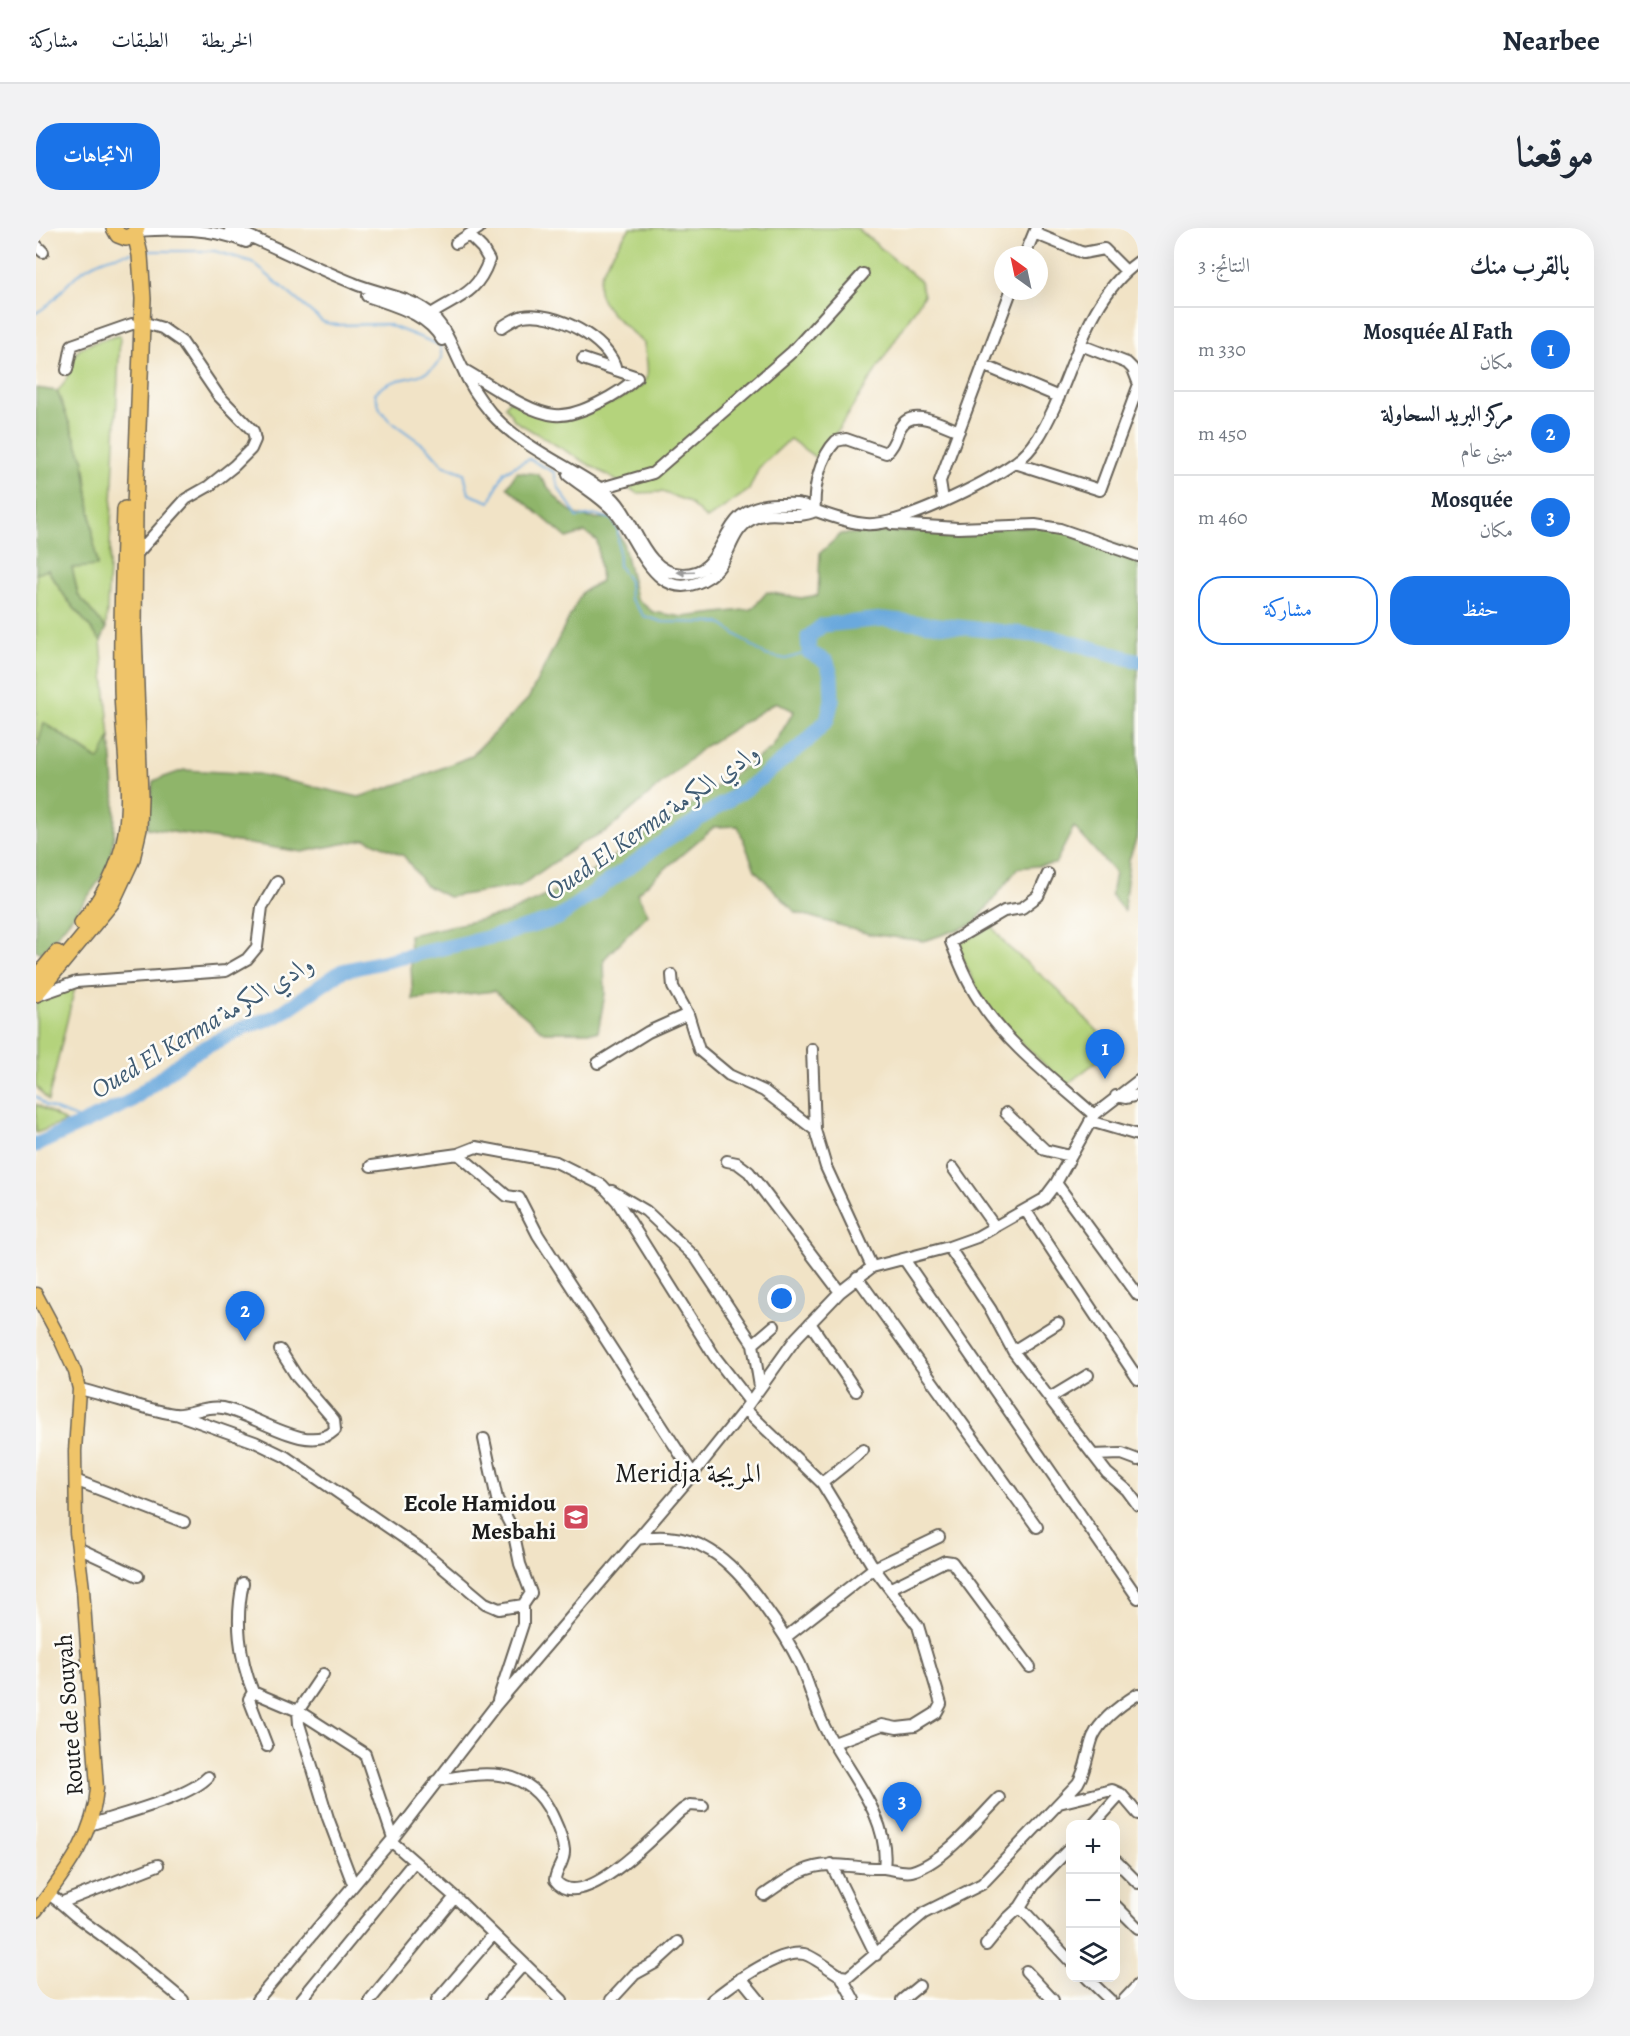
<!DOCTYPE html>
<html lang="ar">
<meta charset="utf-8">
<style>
body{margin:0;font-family:Alegreya,Amiri,serif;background:#f2f2f3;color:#1f2937;direction:rtl}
.controls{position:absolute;right:18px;bottom:18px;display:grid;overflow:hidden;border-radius:12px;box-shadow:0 6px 24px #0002}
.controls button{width:54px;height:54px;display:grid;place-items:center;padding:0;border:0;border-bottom:2px solid #e0e1e3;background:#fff;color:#1f2937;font:30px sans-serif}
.compass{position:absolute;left:958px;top:18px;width:54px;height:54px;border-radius:50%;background:#fff;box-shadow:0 6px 24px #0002;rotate:327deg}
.you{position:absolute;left:746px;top:1071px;width:21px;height:21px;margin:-15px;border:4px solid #fff;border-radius:50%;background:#1a73e8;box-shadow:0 0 0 9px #1a73e833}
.badge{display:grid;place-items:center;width:39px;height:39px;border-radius:50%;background:#1a73e8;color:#fff;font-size:20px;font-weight:700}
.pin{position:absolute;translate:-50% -50px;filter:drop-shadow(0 2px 3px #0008)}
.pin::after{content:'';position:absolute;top:32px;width:21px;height:18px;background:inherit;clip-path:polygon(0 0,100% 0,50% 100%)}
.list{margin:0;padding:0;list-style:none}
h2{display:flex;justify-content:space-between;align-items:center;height:78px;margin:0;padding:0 24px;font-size:26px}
h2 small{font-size:20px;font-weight:400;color:#747a83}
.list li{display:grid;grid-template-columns:39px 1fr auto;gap:18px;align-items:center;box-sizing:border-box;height:84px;padding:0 24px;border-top:2px solid #e0e1e3}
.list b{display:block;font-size:22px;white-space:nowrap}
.list p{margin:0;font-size:20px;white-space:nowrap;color:#747a83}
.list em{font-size:20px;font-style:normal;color:#747a83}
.actions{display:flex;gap:12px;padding:18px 24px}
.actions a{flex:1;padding:14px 0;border:2px solid #1a73e8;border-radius:24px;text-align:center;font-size:21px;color:#1a73e8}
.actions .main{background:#1a73e8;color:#fff}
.icon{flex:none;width:33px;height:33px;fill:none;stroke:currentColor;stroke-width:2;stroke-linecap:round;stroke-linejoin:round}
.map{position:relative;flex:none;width:1102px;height:1772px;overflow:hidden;direction:ltr;border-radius:24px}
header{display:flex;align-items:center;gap:36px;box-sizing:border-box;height:84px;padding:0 30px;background:#fff;border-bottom:2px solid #e0e1e3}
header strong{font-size:28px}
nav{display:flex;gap:33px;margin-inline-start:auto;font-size:21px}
.intro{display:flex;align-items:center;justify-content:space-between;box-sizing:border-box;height:144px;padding:0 36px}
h1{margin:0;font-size:42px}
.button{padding:15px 27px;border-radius:24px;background:#1a73e8;color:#fff;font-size:21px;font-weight:700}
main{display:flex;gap:36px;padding:0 36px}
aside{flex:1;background:#fff;border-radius:24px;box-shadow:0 6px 24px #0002}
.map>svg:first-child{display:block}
.green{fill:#b4d37b;stroke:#68784c;stroke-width:1.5}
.forest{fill:#8fb56b;stroke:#566844;stroke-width:1.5}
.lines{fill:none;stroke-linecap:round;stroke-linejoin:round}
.stream{stroke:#6aa9dd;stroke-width:2}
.river{stroke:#6aa9dd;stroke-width:15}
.minor-casing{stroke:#676258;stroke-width:14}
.major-casing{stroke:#676258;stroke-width:15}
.highway-casing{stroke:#676258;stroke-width:18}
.minor{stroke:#fff;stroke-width:10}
.major{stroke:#efc469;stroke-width:12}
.highway{stroke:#efc469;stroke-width:15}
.oneway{fill:#999}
.labels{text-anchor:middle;stroke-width:5;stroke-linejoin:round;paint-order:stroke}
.poi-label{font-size:24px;font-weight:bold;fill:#1c1c1c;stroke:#fdfcf7;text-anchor:end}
.street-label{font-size:24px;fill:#1c1c1c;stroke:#fdfcf7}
.water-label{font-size:26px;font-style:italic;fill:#3f5b73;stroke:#fdfcf7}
.quarter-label{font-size:27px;fill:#1c1c1c;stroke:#fdfcf7}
</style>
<header>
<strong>Nearbee</strong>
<nav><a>الخريطة</a><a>الطبقات</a><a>مشاركة</a></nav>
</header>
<div class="intro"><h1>موقعنا</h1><a class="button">الاتجاهات</a></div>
<main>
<aside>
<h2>بالقرب منك<small>النتائج: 3</small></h2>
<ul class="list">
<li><span class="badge">1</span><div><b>Mosquée Al Fath</b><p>مكان</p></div><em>330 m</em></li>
<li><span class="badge">2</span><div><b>مركز البريد السحاولة</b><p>مبنى عام</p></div><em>450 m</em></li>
<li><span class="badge">3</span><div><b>Mosquée</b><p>مكان</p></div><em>460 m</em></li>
</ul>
<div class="actions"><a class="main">حفظ</a><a>مشاركة</a></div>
</aside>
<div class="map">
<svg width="1102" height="1772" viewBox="0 0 1102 1772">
<rect width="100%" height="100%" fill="#fdfcf7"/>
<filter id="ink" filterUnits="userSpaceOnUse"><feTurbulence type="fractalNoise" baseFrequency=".0167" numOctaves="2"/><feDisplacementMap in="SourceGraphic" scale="12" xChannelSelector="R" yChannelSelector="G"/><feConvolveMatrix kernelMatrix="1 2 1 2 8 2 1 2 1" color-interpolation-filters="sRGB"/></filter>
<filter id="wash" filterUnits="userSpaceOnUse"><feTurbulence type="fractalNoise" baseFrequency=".008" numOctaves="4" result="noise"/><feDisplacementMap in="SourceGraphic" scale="24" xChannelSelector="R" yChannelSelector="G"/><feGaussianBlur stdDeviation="1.35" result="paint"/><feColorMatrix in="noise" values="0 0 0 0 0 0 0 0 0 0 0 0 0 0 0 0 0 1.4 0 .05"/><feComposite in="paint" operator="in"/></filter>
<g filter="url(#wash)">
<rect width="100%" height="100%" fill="#f1e3c6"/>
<!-- green -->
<path class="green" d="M594,0H821L884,53L888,67L800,205L786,234L754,211L723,240L713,262L671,291L651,273L626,264L601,265L479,193L469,178L473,172C484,178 500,189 511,190C533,191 604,171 611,148C613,139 609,125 608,115C550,65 550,62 594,0Z
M84,107L70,401L42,367L36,340L61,337L48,234L21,163C36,151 30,138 40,125C48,115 72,111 84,107Z
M11,341L30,370L65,413L74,510L64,532L9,495L3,512L0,511V346Z
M956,698L970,717L1020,760L1078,820L1030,857L970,800L948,774L920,717Z
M39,759L12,873L0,858V776L3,772Z
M0,876L30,894L0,905Z"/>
<!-- forest -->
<path class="forest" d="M0,160L21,163L48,234L61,338L36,340L42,367L70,401L65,413L30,370L12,342L0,346Z
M481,244L502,246C523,273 536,297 575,289L587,314L600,370L617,384L647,389L716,381L731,364L765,370L782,367L784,325L805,306L1007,298L1095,320L1102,327V606L1093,632L1088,683L1075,667L1079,645L1038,599L1019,636L982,640L938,696L888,713L833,706L759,684L719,642L702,598L678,599L601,665L612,686L568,731L569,766L562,804H508L458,763L377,772L373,707L470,686L542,653L736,520L758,483L740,474L668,519L572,602L546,615L484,658L412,669L389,657L368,628L330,611L266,624L111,600L117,553L148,542L222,546L323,569L384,549L435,528L492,471L546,364L565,353L561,313L549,304L531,310L471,259Z
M8,495L63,532L74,510C77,545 85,607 70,640C59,664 24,703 6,725L0,722V522Z"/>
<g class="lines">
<!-- stream -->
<path class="stream" d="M108,23H179L216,34L287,94L301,97L350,96L404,117L406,130C389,157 361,143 339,165L344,181L353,192L392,220L407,237L428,245L433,266L454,274L468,244L493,231L518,244C522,267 532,270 541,289L561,287L576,291L582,303L583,338L593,353L594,370L608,388L627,394L684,395L729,427L750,431L773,424
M0,85C17,76 26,60 41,47C56,34 77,27 96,25
M0,868L10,878L50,894"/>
<!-- river -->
<path class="river" d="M0,917L93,874L156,826L209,799L241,788L306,743L468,706L522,690L630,612L716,557L770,514L791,492L796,472L795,447L791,434L773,424L772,409L787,397L848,391L1016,409L1102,433"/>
</g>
</g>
<g filter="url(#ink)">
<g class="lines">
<defs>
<path id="minor" d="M194,0C236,17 275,38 317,55C340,65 370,68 391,83C409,97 416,119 426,139C433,156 444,172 455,185C486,220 534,238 571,265C599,285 605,345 646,346C697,347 676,275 742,276C749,276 758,275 766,277C772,278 777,282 783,284C797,289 815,295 830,296C864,299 950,255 980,234C998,222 1009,199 1018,180C1041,129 1055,68 1102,34
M100,3C137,0 176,0 210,14
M998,5L1047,25L1068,21L1090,43
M420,15L443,0
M0,17L7,24
M989,27L1000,0
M331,68C358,78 391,85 406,112
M391,89C419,69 440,69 453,32L446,20L433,7
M466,99C472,95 480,90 487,88C517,82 574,111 580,142
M1045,117L1091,135L1097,141L1102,154
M947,137L1023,169
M31,142L36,117L96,96
M428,142C452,155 492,185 519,187C542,189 584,166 601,149L547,131
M979,235L1064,262L1102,159
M532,247C548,260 569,271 582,288C604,316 622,383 674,348C695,333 693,303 716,291C735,280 759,293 779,283
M562,261L617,245L756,124L827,46
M907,272L904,253L975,63
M779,283C777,261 784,229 800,213L810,211L850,225C858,219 860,209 864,200C875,178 907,197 923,203
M856,296L922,300L999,297L1024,301L1102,328
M98,329L150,271L173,258L198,238L215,221L219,212L217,203L182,167L146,114L126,100L106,94
M1012,646L1002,668L986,680L968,683L915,714C923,734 931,754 943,772C971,817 1019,852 1058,887
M636,747L637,759L652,786L663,822L693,847L728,863L779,902
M0,768L40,754L190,743L211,731L221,719L226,679L241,654
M776,821L779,902L790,939L836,1039
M562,835L612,804L652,786
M1080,868L1090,870L1102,867
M970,885L1009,922L1034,928
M1054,893L1102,907
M422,926L471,968L483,970L502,1007L657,1246
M691,933L701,935L713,944L804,1064
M335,938L422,926L440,919L520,934L566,957L581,973L679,1129L714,1174
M917,940L959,999
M1020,955L1102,1067
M576,963L610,983L660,1030L717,1116L724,1159
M990,983L1102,1151
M913,1019L955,1082L977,1123L1071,1245L1091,1262L1102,1277
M868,1031L1102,1370
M821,1049L1001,1299
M774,1095L820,1163
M717,1116L738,1098
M977,1123L1022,1095
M43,1161C75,1168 106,1181 138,1186C152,1188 168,1177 187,1180C219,1186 272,1228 299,1202L298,1192L261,1149L244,1122
M1014,1170L1052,1147
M709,1181L786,1255L838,1340L882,1398L905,1476L900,1485L879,1498L861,1500L846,1497L798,1515
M140,1186L219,1214L250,1229L387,1323L449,1375L463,1381L487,1377V1396L462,1472
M448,1211L461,1271L477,1302L484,1336L495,1365L487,1377
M1057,1227L1086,1226L1102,1232
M39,1252L148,1294
M786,1255L827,1222
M601,1311C661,1300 695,1331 728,1378C742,1397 754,1415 764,1436C773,1456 778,1477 787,1496C808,1541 855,1587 848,1640C856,1641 868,1645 876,1643C907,1635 941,1592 963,1570
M42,1320L102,1348
M207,1355C199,1391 203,1430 217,1464L262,1483L329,1526L357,1610
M855,1360L909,1333L916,1334L994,1439
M750,1409L838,1340L903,1309
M287,1446L262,1483L263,1496L292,1590L317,1656
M217,1464L213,1471L231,1518
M400,1553C446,1543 493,1537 516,1587C521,1598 527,1609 528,1622C529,1634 520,1641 519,1652C546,1690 626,1599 646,1582L654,1577L667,1578
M1023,1575L1076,1562L1085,1566
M1058,1596L1085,1566L1102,1586
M54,1597C84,1586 152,1570 172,1549
M355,1613L419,1669L526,1772
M1080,1633L1102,1655
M795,1636L840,1727
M12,1666C25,1673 33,1684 45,1692C80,1717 114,1744 147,1772
M728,1667C749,1653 769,1636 796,1637C814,1637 830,1641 848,1640
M27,1674L122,1637
M1080,1678L1102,1700
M984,1679L1034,1733
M950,1717L971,1691L984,1679L998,1657L1034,1620
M990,1743L1017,1772
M805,1748L818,1772
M705,1750L723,1772
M1051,1750L1074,1772
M221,1772L355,1613L460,1477L657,1246L709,1181L760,1110L804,1064L836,1039L913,1019L941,1009L1008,971L1020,955L1058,887L1102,853
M265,1772L378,1634
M334,1772L419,1669
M401,1772L457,1707
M456,1772L488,1736
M575,1772L599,1746L619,1735L642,1714
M676,1772C695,1757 743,1721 768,1726C777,1728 796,1743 805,1748L812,1749L888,1685L946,1656L1042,1555C1051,1540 1051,1525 1057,1509C1065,1491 1086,1476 1102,1466
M866,1772L883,1758
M1088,1772L1102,1757"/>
<path id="major" d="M0,1066L24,1111L39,1144L43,1161L39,1223L40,1304L47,1361L61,1560C58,1609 29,1644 0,1683"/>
<path id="highway" d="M78,0L82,7L90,10L97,7L101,0
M46,695C114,614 88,554 86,460C85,400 87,341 89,281
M0,750L21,725
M0,766L76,674L96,631L103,601L104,568L98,404L99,278L107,71L104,27L99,5"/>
</defs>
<!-- minor casing -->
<use href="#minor" class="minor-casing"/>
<!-- major casing -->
<use href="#major" class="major-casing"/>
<!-- highway casing -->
<use href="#highway" class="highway-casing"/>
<!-- minor -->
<use href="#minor" class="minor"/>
<!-- major -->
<use href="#major" class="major"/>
<!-- highway -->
<use href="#highway" class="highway"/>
</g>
<!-- one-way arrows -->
<defs><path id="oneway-solid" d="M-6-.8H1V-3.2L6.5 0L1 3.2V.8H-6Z" transform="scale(1.5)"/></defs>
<use class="oneway" href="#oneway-solid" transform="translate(650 344) rotate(178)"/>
</g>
<!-- icons -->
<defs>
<symbol id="school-square" viewBox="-11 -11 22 22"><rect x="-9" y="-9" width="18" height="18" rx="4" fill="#d1495b" stroke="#fdfcf7"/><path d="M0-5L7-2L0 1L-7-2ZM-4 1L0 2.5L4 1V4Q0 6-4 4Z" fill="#fff"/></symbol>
</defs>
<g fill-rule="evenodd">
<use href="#school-square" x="525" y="1274" width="30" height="30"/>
</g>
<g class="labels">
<!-- poi labels -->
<g class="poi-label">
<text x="520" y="1283">Ecole Hamidou<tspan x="520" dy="28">Mesbahi</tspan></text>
</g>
<!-- street labels -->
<g class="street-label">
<text transform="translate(33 1487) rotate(-94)" y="8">Route de Souyah</text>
</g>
<!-- water labels -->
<g class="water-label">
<text transform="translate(616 593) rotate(-35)" y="9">Oued El Kerma وادي الكرمة</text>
<text transform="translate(166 798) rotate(-31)" y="9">Oued El Kerma وادي الكرمة</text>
</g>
<!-- quarter labels -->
<g class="quarter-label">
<text x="652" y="1254">Meridja المريجة</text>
</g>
</g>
</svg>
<div class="controls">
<button>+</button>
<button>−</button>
<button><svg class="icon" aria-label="layers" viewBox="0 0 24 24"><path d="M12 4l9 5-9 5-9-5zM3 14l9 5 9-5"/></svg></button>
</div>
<svg class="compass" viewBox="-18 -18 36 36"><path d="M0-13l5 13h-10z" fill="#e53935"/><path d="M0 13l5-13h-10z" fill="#747a83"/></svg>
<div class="you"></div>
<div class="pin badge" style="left:1069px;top:851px">1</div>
<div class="pin badge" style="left:209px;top:1113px">2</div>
<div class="pin badge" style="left:866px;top:1604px">3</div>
</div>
</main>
